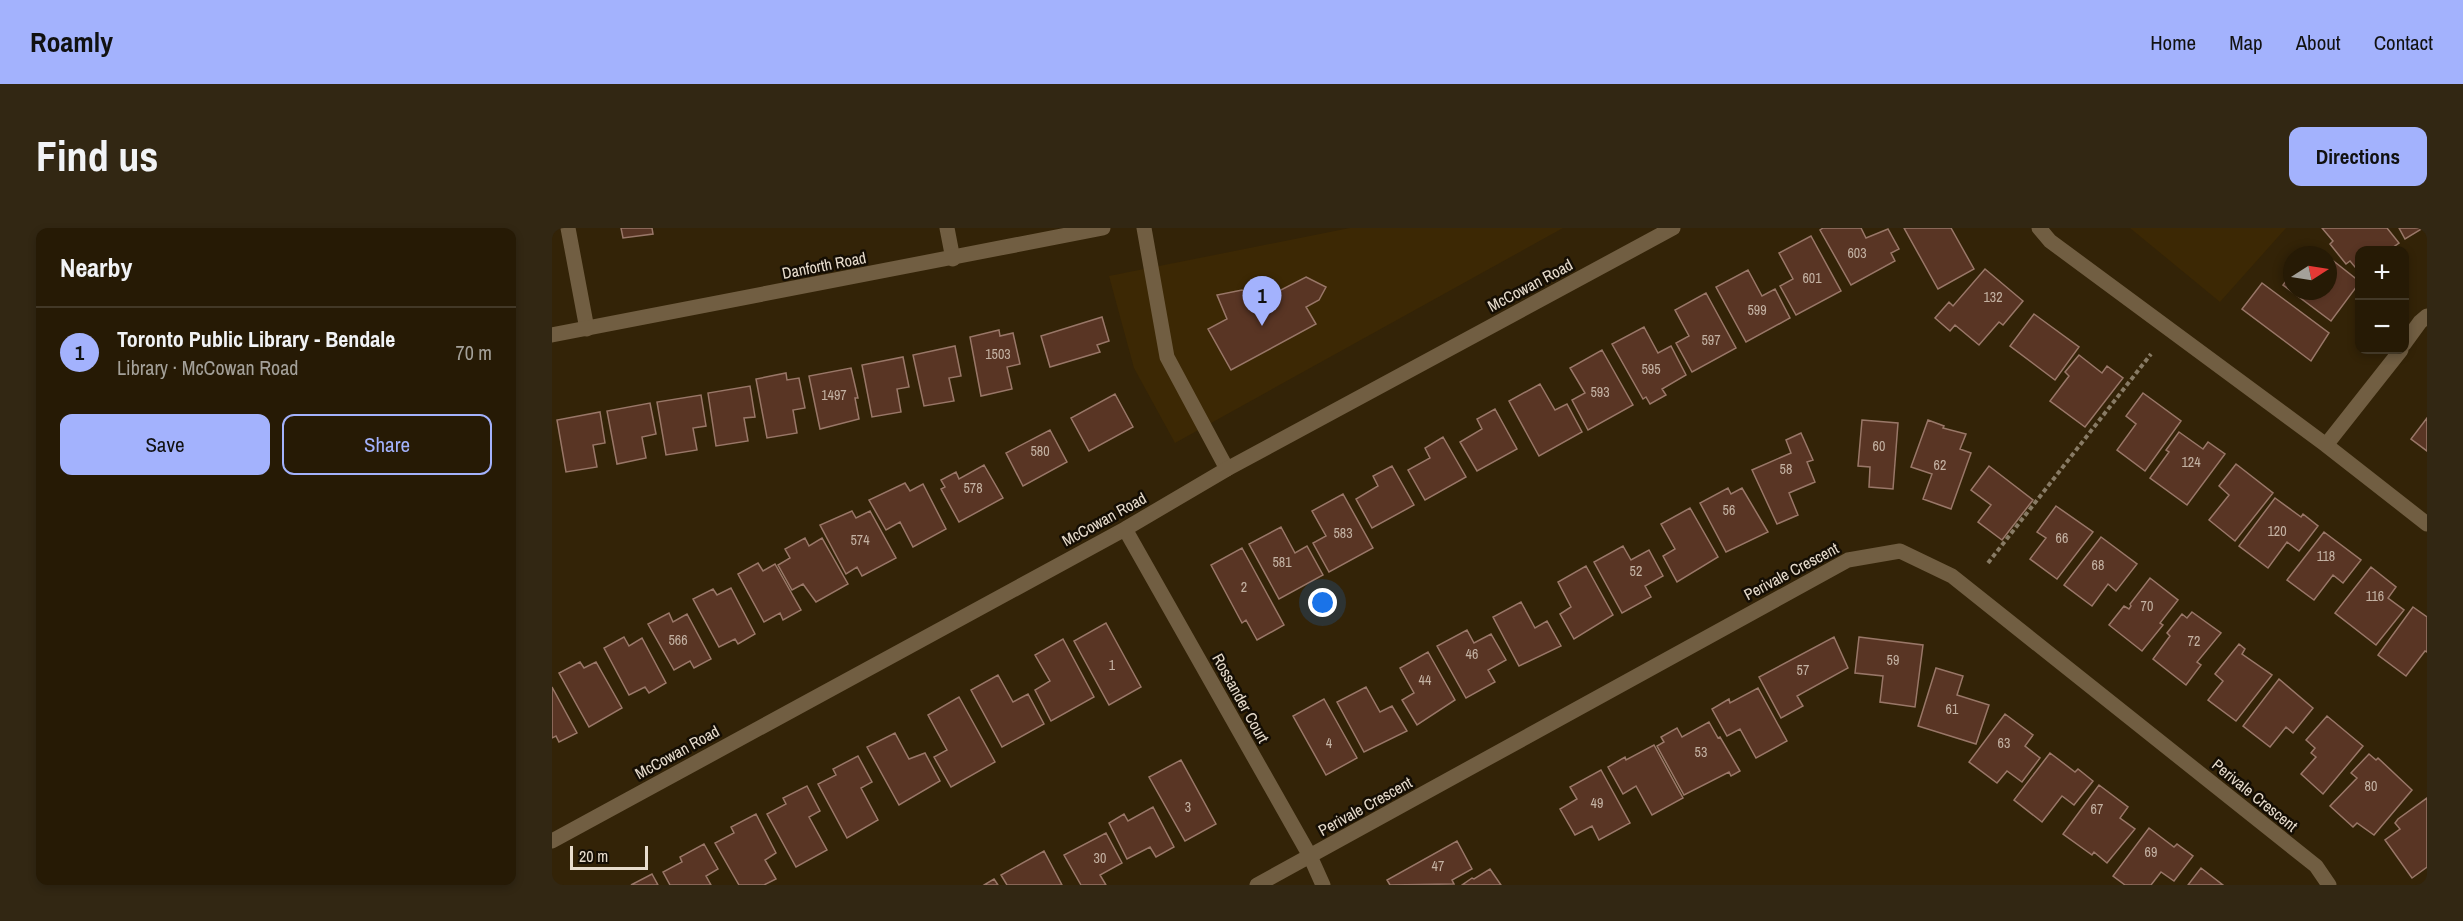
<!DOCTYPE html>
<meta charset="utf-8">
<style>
body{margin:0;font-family:"Archivo Narrow",sans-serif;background:#322713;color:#f1f3f6}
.controls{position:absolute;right:18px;top:18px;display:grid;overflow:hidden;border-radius:12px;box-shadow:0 3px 9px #0003}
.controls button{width:54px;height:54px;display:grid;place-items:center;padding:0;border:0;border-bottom:2px solid #423827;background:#261a05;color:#f1f3f6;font:30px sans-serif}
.compass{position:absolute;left:1731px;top:18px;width:54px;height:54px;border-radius:50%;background:#261a05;box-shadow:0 3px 9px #0003;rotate:78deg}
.scale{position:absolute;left:18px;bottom:15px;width:78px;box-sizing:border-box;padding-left:6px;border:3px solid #e7dccd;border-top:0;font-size:16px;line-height:21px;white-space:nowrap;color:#e7dccd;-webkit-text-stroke:4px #150e04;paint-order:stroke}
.you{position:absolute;left:771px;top:375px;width:21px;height:21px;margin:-15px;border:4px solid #fff;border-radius:50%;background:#1a73e8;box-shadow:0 0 0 9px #1a73e833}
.badge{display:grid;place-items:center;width:39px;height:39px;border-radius:50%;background:#a3b2fd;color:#111;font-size:20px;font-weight:700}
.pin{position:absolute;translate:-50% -50px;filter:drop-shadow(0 2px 3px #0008)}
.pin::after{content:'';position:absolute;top:32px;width:21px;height:18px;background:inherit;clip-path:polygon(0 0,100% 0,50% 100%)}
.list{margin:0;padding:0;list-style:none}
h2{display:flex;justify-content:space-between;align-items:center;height:78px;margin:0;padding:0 24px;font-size:26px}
h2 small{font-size:20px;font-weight:400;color:#a4a19a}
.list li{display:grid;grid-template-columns:39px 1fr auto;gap:18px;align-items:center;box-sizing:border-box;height:90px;padding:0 24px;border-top:2px solid #423827}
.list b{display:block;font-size:22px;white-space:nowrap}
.list p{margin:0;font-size:20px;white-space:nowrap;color:#a4a19a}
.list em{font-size:20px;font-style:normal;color:#a4a19a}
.actions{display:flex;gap:12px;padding:18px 24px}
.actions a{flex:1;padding:14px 0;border:2px solid #a3b2fd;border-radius:12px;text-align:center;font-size:21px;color:#a3b2fd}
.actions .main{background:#a3b2fd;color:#111}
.map{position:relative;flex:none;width:1875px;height:657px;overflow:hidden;border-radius:12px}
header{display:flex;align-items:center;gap:36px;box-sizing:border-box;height:84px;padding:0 30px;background:#a3b2fd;color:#111}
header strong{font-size:28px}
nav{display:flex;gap:33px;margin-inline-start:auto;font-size:21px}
.intro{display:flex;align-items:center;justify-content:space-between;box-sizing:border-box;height:144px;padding:0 36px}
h1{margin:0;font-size:42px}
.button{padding:15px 27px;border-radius:12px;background:#a3b2fd;color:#111;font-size:21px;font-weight:700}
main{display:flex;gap:36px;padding:0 36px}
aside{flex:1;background:#261a05;border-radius:12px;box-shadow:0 3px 9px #0003}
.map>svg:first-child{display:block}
.built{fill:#3c2804}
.building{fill:#593524;stroke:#997768;stroke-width:1.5}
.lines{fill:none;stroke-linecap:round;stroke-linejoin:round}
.path{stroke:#887b65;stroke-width:4;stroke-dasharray:4.5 3;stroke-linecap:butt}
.lane{stroke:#715e42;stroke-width:15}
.street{stroke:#715e42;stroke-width:15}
.secondary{stroke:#715e42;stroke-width:15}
.labels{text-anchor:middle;stroke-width:5;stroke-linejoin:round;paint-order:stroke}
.number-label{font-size:14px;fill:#c4b2a3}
.street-label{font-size:16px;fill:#e7dccd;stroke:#150e04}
</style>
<header>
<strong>Roamly</strong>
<nav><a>Home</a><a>Map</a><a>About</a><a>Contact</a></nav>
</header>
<div class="intro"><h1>Find us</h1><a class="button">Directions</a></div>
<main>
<aside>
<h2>Nearby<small></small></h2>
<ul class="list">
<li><span class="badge">1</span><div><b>Toronto Public Library - Bendale</b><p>Library · McCowan Road</p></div><em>70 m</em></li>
</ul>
<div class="actions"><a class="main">Save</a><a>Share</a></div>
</aside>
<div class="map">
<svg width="1875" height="657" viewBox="0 0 1875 657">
<rect width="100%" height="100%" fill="#332307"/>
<!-- built -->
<path class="built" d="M798,0H1011L623,215L582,140L557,48Z
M1578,0H1734L1668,74Z"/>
<!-- building -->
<path class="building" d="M69,0H100L101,6L71,10Z
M1271,0H1309L1314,10L1336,1L1347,21L1339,25L1343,33L1299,57L1268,2Z
M1352,0H1399L1422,41L1386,61Z
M1770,0H1835L1847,15L1837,22H1808V45L1798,33L1794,36L1778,16L1781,13Z
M1847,0H1871L1853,11Z
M1259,8L1289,63L1244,87L1228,58L1241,51L1227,25Z
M1779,31L1808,54L1779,93L1731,57L1740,45V63H1776V35Z
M1433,41L1471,73L1451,97L1447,94L1427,117L1403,97L1398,103L1383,90L1397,74L1401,78Z
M1196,42L1210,68L1223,61L1238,90L1194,114L1164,59Z
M754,49L774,59L767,72L754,79L764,96L679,142L656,101L675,91L665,67L690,62L696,66L702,76Z
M1710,55L1777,105L1759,133L1690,81Z
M1154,65L1184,120L1140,144L1124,115L1137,108L1123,82Z
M1482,86L1527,119L1503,152L1458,118Z
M550,89L557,113L545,117L548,124L498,139L489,108Z
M1092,99L1106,125L1119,118L1134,147L1110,161L1114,167L1098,176L1094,169L1091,171L1060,116Z
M447,102L448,108L461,105L468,136L455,139L460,161L429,168L418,109Z
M403,118L409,148L397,150L402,173L372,178L361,127Z
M1050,122L1081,177L1036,202L1020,172L1033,165L1018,140Z
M1527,127L1550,145L1555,138L1571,150L1533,199L1498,173L1517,148L1513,144Z
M351,129L357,159L345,161L349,184L320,189L310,137Z
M299,140L306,170H303L307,191L268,201L257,148Z
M234,145L235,152L247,150L253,180L241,182L245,205L215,210L204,151Z
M988,156L1003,182L1015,176L1030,204L987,228L957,173Z
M198,158L203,189L192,190L196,213L164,218L156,165Z
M1591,165L1629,193L1593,243L1565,222L1584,196L1574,188Z
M563,166L581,199L537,223L519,190Z
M149,167L154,198L141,200L145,222L114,227L105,174Z
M98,175L104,206L90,209L94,230L65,236L55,183Z
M943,181L965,221L925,243L908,214L930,201L925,191Z
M48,184L53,215L41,217L45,239L14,244L5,192Z
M1875,190V223L1859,211Z
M1310,192L1346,195L1341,261L1317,259L1318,239L1306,238Z
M1376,192L1392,198L1391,200L1414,206L1408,221L1419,225L1399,281L1371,271L1380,246L1359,239Z
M498,202L515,234L471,258L454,225Z
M1627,204L1651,221L1656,214L1673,226L1635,277L1598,250L1617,224L1614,222Z
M1249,205L1261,232L1255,234L1263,254L1237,265L1246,287L1225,296L1200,242L1239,225L1234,212Z
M891,209L914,249L873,272L856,242L878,230L873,220Z
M1684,236L1721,265L1683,313L1657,292L1677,267L1667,258Z
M432,237L451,270L407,294L389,261L393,259L389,252L404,244L407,251Z
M840,238L862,277L820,300L804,271L826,258L821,248Z
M1437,238L1481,272L1450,312L1426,294L1439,277L1419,262Z
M353,255L358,263L371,256L394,301L361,319L348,294L334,302L317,272Z
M1176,260L1179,266L1190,260L1216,304L1174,324L1148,275Z
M791,266L821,320L777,344L761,315L774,308L760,283Z
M1723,270L1749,289L1751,286L1766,298L1747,323L1735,314L1716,340L1687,318Z
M1504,278L1541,304L1505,351L1478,331L1494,310L1485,304Z
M1138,280L1166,329L1125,354L1111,328L1123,321L1109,296Z
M300,283L304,290L318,283L344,330L310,348L305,339L294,346L268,297Z
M729,299L743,325L755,318L771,347L727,371L697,316Z
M1772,304L1809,332L1791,355L1781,347L1762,372L1735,352Z
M1549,309L1585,336L1564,363L1556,356L1540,378L1512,357Z
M253,310L257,318L270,310L296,356L264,374L251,356L240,362L226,337L238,330L233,321Z
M1071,318L1079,332L1097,322L1111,348L1093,358L1099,369L1070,385L1042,334Z
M690,320L732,397L705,412L694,392L690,395L659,337Z
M206,335L211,343L223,336L249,382L231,392L228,385L212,394L186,346Z
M1034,338L1061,387L1022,411L1008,386L1019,379L1006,354Z
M1819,339L1844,359L1836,370L1852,382L1824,417L1783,385Z
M1598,350L1626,372L1608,395L1611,397L1590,423L1557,397L1572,378L1577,381L1579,378L1578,376Z
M179,360L203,406L186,416L183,411L167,419L141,371L161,361L165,367Z
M969,374L983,400L995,393L1009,418L967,438L941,389Z
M1861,379L1875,389V424L1873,423L1854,448L1826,427Z
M1640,384L1669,405L1645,434L1649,437L1634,457L1601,431L1618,408L1615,405L1630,386L1635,390Z
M117,385L121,394L135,386L159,431L142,440L138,433L122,442L96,396Z
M554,395L589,459L557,477L522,413Z
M915,402L922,415L939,406L954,432L936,442L943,454L914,470L885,418Z
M72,409L77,418L90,410L114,455L97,465L93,459L77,467L52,420Z
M1282,409L1296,440L1245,468L1251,478L1229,490L1207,449Z
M1307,409L1371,417L1363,479L1328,474L1331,448L1303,445Z
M511,411L542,469L499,493L483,462L498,453L483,427Z
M1687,416L1693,421L1690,426L1720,447L1684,493L1656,472L1671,453L1663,446Z
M876,424L903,472L865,497L850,472L862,465L848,440Z
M28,434L32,440L44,434L70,480L37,499L7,445Z
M1384,440L1411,448L1405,467L1437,477L1424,516L1366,498Z
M446,447L461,474L476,466L492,496L450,519L419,462Z
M1727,451L1761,480L1741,505L1734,499L1718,519L1691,498Z
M0,459L25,505L7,514L4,508L0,510Z
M814,459L828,484L840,478L855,503L812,524L785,474Z
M1206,460L1235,513L1204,530L1188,501L1175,508L1160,481L1177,471L1178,475Z
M407,469L443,534L399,559L382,529L395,522L376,487Z
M772,471L805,530L774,547L741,488Z
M1453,486L1481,507L1473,518L1488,530L1470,554L1455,543L1445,555L1417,534Z
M1775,488L1811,518L1771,566L1749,546L1764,529L1759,525L1763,520L1754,512Z
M1157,494L1166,510L1168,509L1188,543L1179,548L1177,544L1132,567L1105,518L1112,514L1109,509L1125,500L1130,509Z
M343,505L357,531L373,525L388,553L347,577L315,519Z
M1102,517L1131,570L1100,587L1084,558L1071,566L1056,539L1073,529L1074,532Z
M1498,525L1523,544L1526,541L1541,553L1522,577L1510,568L1490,594L1462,572Z
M1817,526L1824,532L1826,530L1860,562L1822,607L1805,595L1801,599L1778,578L1805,550L1799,545Z
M306,528L320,554L309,560L326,592L295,610L266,556L284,547L281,541Z
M629,532L664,596L633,613L597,549Z
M1049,542L1078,595L1047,612L1040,598L1023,607L1008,581L1025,571L1018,559Z
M1547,557L1576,579L1568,590L1583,601L1555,635L1542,624L1540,627L1511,606Z
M255,558L268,583L257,589L275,622L244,639L215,586L234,576L231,570Z
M1875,570V639L1860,650L1833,612L1848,601L1843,595L1846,591Z
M601,579L622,619L604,629L598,619L575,631L557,595L572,586L576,593Z
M204,586L224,625L213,632L224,651L212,657H187L163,615L182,605L179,599Z
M1597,600L1622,619L1625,616L1641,628L1622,653L1609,644L1599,657H1573L1561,648Z
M554,605L570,635L548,647L554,657H529L512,627Z
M905,613L920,641L900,652L902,656L838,657L835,652Z
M152,616L166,641L154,648L159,657H118L111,644L130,634L128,629Z
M492,623L510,657H455L449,647Z
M1649,640L1671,657H1636Z
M938,641L949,657H910L920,650L922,651Z
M100,646L106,657H79Z
M442,651L446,657H432Z"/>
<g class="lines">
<!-- path -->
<path class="path" d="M1436,335L1599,126"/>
<!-- lane -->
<path class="lane" d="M592,0L615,129L675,241"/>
<!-- street -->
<path class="street" d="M16,0L35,101
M395,0L401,31
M1487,0L1498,13L1774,217L1875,296
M1852,116L1868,94L1875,88
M1774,217L1849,122
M573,301L758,628L771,657
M0,613L573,301L675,241L1121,0
M705,657L1296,332L1348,323L1400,348L1764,638L1777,657"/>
<!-- secondary -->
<path class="secondary" d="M0,107L551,0"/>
</g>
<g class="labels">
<!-- number labels -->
<g class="number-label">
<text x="1305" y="30">603</text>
<text x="1260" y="55">601</text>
<text x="1441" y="74">132</text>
<text x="1205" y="87">599</text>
<text x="1159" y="117">597</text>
<text x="446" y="131">1503</text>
<text x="1099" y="146">595</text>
<text x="1048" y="169">593</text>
<text x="282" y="172">1497</text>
<text x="1327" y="223">60</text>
<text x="488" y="228">580</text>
<text x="1639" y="239">124</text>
<text x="1388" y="242">62</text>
<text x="1234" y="246">58</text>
<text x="421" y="265">578</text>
<text x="1177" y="287">56</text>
<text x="1725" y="308">120</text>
<text x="791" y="310">583</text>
<text x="1510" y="315">66</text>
<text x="308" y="317">574</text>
<text x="1774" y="333">118</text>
<text x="730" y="339">581</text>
<text x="1546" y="342">68</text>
<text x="1084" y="348">52</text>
<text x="692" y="364">2</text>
<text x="1823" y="373">116</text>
<text x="1595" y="383">70</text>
<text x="126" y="417">566</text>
<text x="1642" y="418">72</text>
<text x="920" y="431">46</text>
<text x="1341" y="437">59</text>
<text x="560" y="442">1</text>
<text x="1251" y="447">57</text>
<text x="873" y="457">44</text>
<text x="1400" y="486">61</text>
<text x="777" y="520">4</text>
<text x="1452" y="520">63</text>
<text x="1149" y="529">53</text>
<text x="1819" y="563">80</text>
<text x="1045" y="580">49</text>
<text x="636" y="584">3</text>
<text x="1545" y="586">67</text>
<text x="1599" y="629">69</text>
<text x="548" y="635">30</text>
<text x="886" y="643">47</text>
</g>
<!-- street labels -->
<g class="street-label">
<text transform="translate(272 37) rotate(-11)" y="6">Danforth Road</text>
<text transform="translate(978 57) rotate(-28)" y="6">McCowan Road</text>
<text transform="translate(552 291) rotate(-29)" y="6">McCowan Road</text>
<text transform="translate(1239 343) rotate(-28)" y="6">Perivale Crescent</text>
<text transform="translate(689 470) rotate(61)" y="6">Rossander Court</text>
<text transform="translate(125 524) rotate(-29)" y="6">McCowan Road</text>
<text transform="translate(1703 567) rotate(39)" y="6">Perivale Crescent</text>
<text transform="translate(813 578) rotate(-29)" y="6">Perivale Crescent</text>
</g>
</g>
</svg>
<div class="controls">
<button>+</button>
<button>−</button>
</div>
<svg class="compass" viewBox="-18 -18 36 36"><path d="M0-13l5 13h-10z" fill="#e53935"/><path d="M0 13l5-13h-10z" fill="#a4a19a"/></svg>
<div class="scale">20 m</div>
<div class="you"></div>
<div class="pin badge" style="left:710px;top:98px">1</div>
</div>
</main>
